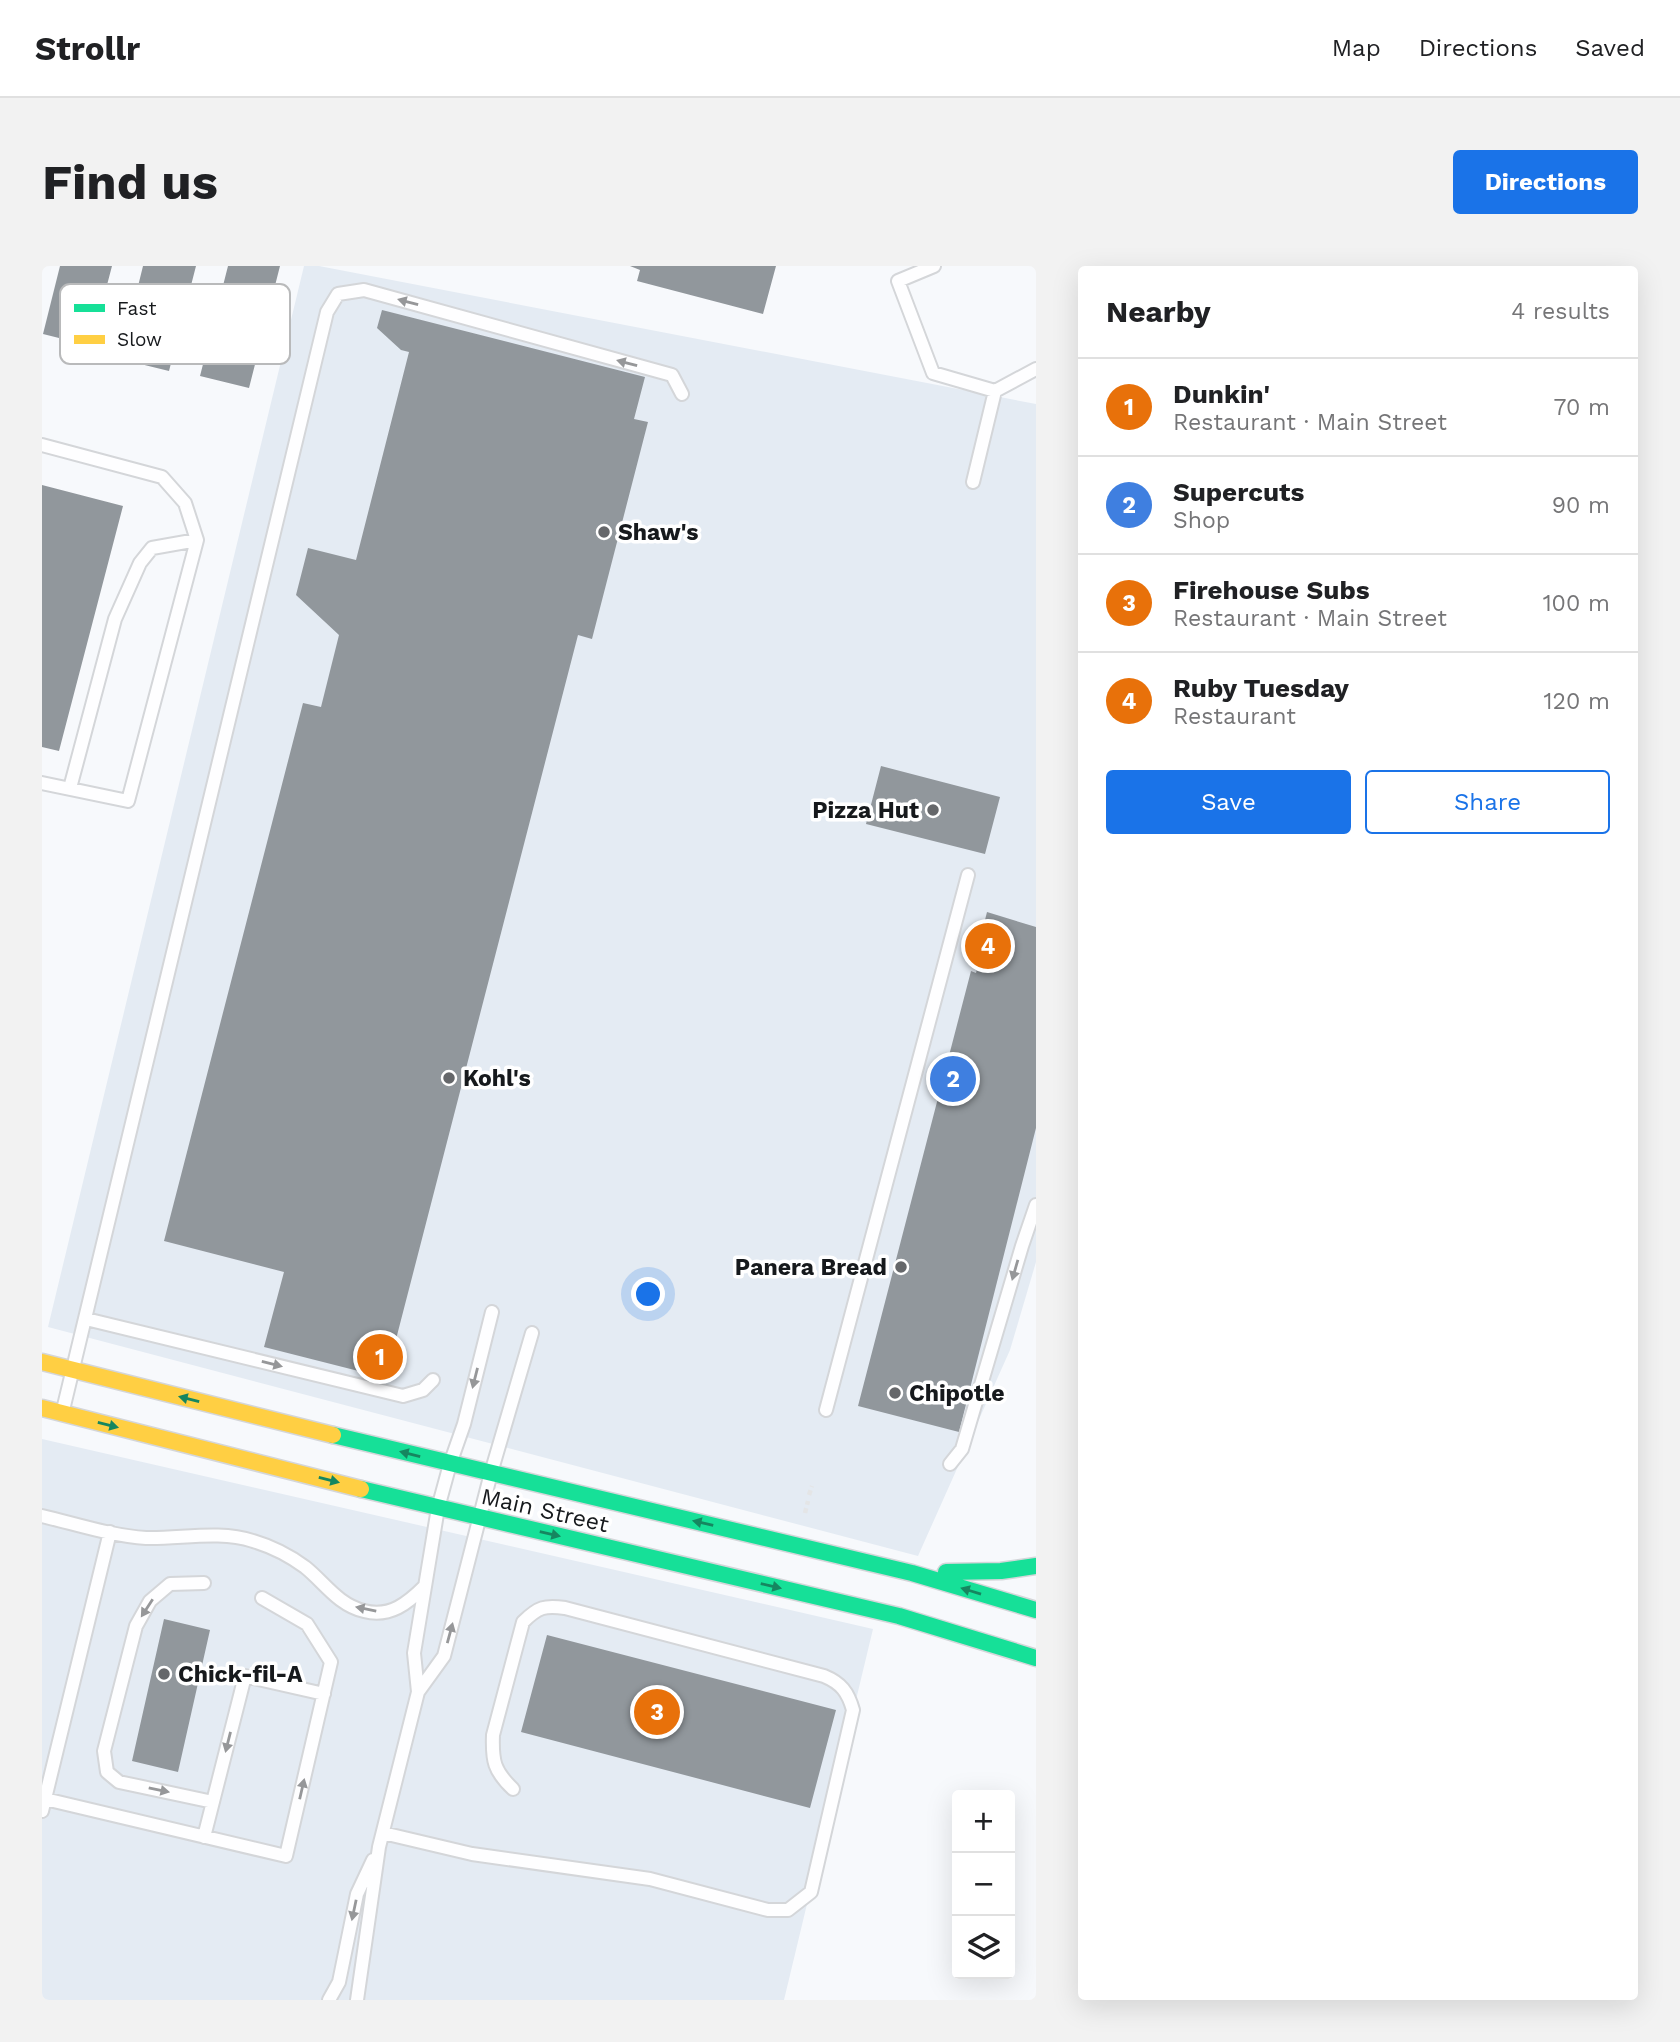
<!DOCTYPE html>
<meta charset="utf-8">
<style>
body{margin:0;font-family:"Work Sans",sans-serif;background:#f2f2f2;color:#202124}
.controls{position:absolute;right:21px;bottom:21px;display:grid;overflow:hidden;border-radius:7px;box-shadow:0 7px 28px #0002}
.controls button{width:63px;height:63px;display:grid;place-items:center;padding:0;border:0;border-bottom:2px solid #e0e0e0;background:#fff;color:#202124;font:35px sans-serif}
.you{position:absolute;left:607px;top:1029px;width:24px;height:24px;margin:-18px;border:5px solid #fff;border-radius:50%;background:#1a73e8;box-shadow:0 0 0 10px #1a73e833}
.badge{display:grid;place-items:center;width:46px;height:46px;border-radius:50%;background:#1a73e8;color:#fff;font-size:23px;font-weight:700}
.pin{position:absolute;translate:-50% -50%;border:4px solid #fff;box-shadow:0 2px 7px #0006}
.list{margin:0;padding:0;list-style:none}
h2{display:flex;justify-content:space-between;align-items:center;height:91px;margin:0;padding:0 28px;font-size:30px}
h2 small{font-size:23px;font-weight:400;color:#757577}
.list li{display:grid;grid-template-columns:46px 1fr auto;gap:21px;align-items:center;box-sizing:border-box;height:98px;padding:0 28px;border-top:2px solid #e0e0e0}
.list b{display:block;font-size:26px;white-space:nowrap}
.list p{margin:0;font-size:23px;white-space:nowrap;color:#757577}
.list em{font-size:23px;font-style:normal;color:#757577}
.actions{display:flex;gap:14px;padding:21px 28px}
.actions a{flex:1;padding:16px 0;border:2px solid #1a73e8;border-radius:7px;text-align:center;font-size:24px;color:#1a73e8}
.actions .main{background:#1a73e8;color:#fff}
.icon{flex:none;width:38px;height:38px;fill:none;stroke:currentColor;stroke-width:2;stroke-linecap:round;stroke-linejoin:round}
.map{position:relative;flex:none;width:994px;height:1734px;overflow:hidden;border-radius:7px}
header{display:flex;align-items:center;gap:42px;box-sizing:border-box;height:98px;padding:0 35px;background:#fff;border-bottom:2px solid #e0e0e0}
header strong{font-size:33px}
nav{display:flex;gap:38px;margin-inline-start:auto;font-size:24px}
.intro{display:flex;align-items:center;justify-content:space-between;box-sizing:border-box;height:168px;padding:0 42px}
h1{margin:0;font-size:49px}
.button{padding:18px 32px;border-radius:7px;background:#1a73e8;color:#fff;font-size:24px;font-weight:700}
main{display:flex;gap:42px;padding:0 42px}
aside{flex:1;background:#fff;border-radius:7px;box-shadow:0 7px 28px #0002}
.map>svg:first-child{display:block}
.built{fill:#e4ebf3}
.building{fill:#91979c}
.lines{fill:none;stroke-linecap:round;stroke-linejoin:round}
.lane-casing{stroke:#d4d6d9;stroke-width:16}
.fast-casing{stroke:#d4d6d9;stroke-width:19}
.slow-casing{stroke:#d4d6d9;stroke-width:19}
.path{stroke:#e4e5e6;stroke-width:4.5;stroke-dasharray:5 3.5;stroke-linecap:butt}
.lane{stroke:#fefeff;stroke-width:12}
.fast{stroke:#16e098;stroke-width:16}
.slow{stroke:#ffcf43;stroke-width:16}
.oneway{fill:#969799}
.oneway2{fill:#168660}
.poi-dot{fill:#65676a;stroke:#fff;stroke-width:2.5}
.labels{text-anchor:middle;stroke-width:7;stroke-linejoin:round;paint-order:stroke}
.poi-label{font-size:23px;font-weight:bold;fill:#16191c;stroke:#fff;text-anchor:start}
.street-label{font-size:23px;fill:#16191c;stroke:#fff}
.key{fill:#fff;stroke:#b9babb;stroke-width:2}
.key-label{font-size:19px;fill:#16191c}
</style>
<header>
<strong>Strollr</strong>
<nav><a>Map</a><a>Directions</a><a>Saved</a></nav>
</header>
<div class="intro"><h1>Find us</h1><a class="button">Directions</a></div>
<main>
<div class="map">
<svg width="994" height="1734" viewBox="0 0 994 1734">
<rect width="100%" height="100%" fill="#f7f9fc"/>
<!-- built -->
<path class="built" d="M262,0H277L994,138V996L968,1084L876,1290L6,1061Z
M0,1173L831,1363L742,1734H0Z"/>
<!-- building -->
<path class="building" d="M18,0H70L49,80L1,68Z
M101,0H154L127,105L78,93Z
M186,0H238L207,122L158,110Z
M588,0H734L721,48L595,15L598,4Z
M340,44L603,111L592,153L606,156L550,373L536,369L344,1112L222,1081L242,1006L122,975L261,437L279,441L297,369L254,329L266,282L314,294L367,86L359,84L335,62Z
M0,219L81,240L17,485L0,481Z
M839,500L958,531L943,588L824,558Z
M945,646L994,661V862L917,1166L816,1140L929,705L934,707L943,671L939,670Z
M122,1353L168,1364L136,1506L90,1495Z
M505,1369L794,1444L768,1542L479,1466Z"/>
<g class="lines">
<defs>
<path id="lane" d="M892,0L856,15L891,107L953,125
M0,179L120,211L143,237L155,274L86,535L0,517
M931,216L953,125L994,103
M28,522L73,353L98,297L110,282L155,274
M44,1053L361,1130L381,1124L391,1114
M21,1144L285,46L296,28L322,24L630,109L640,128
M784,1144L926,609
M908,1198L920,1183L980,980L994,939
M0,1250C34,1258 70,1270 104,1272C139,1273 177,1264 211,1275C228,1280 248,1290 263,1301C282,1316 296,1339 322,1345C348,1352 366,1337 383,1320
M162,1317L128,1318L108,1335L94,1360L62,1485L65,1506L77,1516L171,1536
M376,1426L402,1390L449,1207L490,1067
M3,1533L244,1590L289,1396L265,1358L220,1332
M0,1545L68,1266
M341,1567L430,1588L608,1613L726,1644H746L769,1626L811,1444C806,1426 799,1417 782,1410L523,1342C503,1339 496,1341 481,1356L451,1469C450,1495 452,1505 471,1523
M162,1571L203,1410L282,1428
M287,1734L297,1716L315,1628L331,1594
M315,1734L337,1581L376,1426L372,1387L396,1242L408,1198L422,1158L450,1046"/>
<path id="fast" d="M291,1169L870,1307L994,1344
M319,1223L857,1350L994,1392
M904,1306L959,1305L994,1300"/>
<path id="slow" d="M0,1096L291,1169
M0,1142L319,1223"/>
</defs>
<!-- lane casing -->
<use href="#lane" class="lane-casing"/>
<!-- fast casing -->
<use href="#fast" class="fast-casing"/>
<!-- slow casing -->
<use href="#slow" class="slow-casing"/>
<!-- path -->
<path class="path" d="M767,1229L770,1220
M763,1247L766,1235"/>
<!-- lane -->
<use href="#lane" class="lane"/>
<!-- fast -->
<use href="#fast" class="fast"/>
<!-- slow -->
<use href="#slow" class="slow"/>
</g>
<!-- one-way arrows -->
<defs><path id="oneway-solid" d="M-6-.8H1V-3.2L6.5 0L1 3.2V.8H-6Z" transform="scale(1.75)"/></defs>
<g class="oneway">
<use href="#oneway-solid" transform="translate(366 36) rotate(-165)"/>
<use href="#oneway-solid" transform="translate(585 97) rotate(-165)"/>
<use href="#oneway-solid" transform="translate(973 1004) rotate(106)"/>
<use href="#oneway-solid" transform="translate(230 1098) rotate(14)"/>
<use href="#oneway-solid" transform="translate(433 1112) rotate(104)"/>
<use href="#oneway-solid" transform="translate(105 1342) rotate(123)"/>
<use href="#oneway-solid" transform="translate(324 1343) rotate(-168)"/>
<use href="#oneway-solid" transform="translate(408 1367) rotate(-75)"/>
<use href="#oneway-solid" transform="translate(186 1476) rotate(104)"/>
<use href="#oneway-solid" transform="translate(260 1523) rotate(-77)"/>
<use href="#oneway-solid" transform="translate(117 1524) rotate(12)"/>
<use href="#oneway-solid" transform="translate(312 1644) rotate(102)"/>
</g>
<g class="oneway2">
<use href="#oneway-solid" transform="translate(147 1133) rotate(-166)"/>
<use href="#oneway-solid" transform="translate(66 1159) rotate(14)"/>
<use href="#oneway-solid" transform="translate(368 1188) rotate(-166)"/>
<use href="#oneway-solid" transform="translate(287 1214) rotate(14)"/>
<use href="#oneway-solid" transform="translate(661 1257) rotate(-167)"/>
<use href="#oneway-solid" transform="translate(508 1268) rotate(13)"/>
<use href="#oneway-solid" transform="translate(729 1320) rotate(13)"/>
<use href="#oneway-solid" transform="translate(929 1325) rotate(-163)"/>
</g>
<!-- markers -->
<g class="poi-dot">
<circle cx="562" cy="266" r="7"/>
<circle cx="891" cy="544" r="7"/>
<circle cx="407" cy="812" r="7"/>
<circle cx="859" cy="1001" r="7"/>
<circle cx="853" cy="1127" r="7"/>
<circle cx="122" cy="1408" r="7"/>
</g>
<g class="labels">
<!-- poi labels -->
<g class="poi-label">
<text x="576" y="274">Shaw's</text>
<text x="877" y="552" text-anchor="end">Pizza Hut</text>
<text x="421" y="820">Kohl's</text>
<text x="845" y="1009" text-anchor="end">Panera Bread</text>
<text x="867" y="1135">Chipotle</text>
<text x="136" y="1416">Chick-fil-A</text>
</g>
<!-- street labels -->
<g class="street-label">
<text transform="translate(503 1244) rotate(13)" y="8">Main Street</text>
</g>
</g>
<!-- legend -->
<rect x="18" y="18" width="230" height="80" rx="10" class="key"/>
<rect x="32" y="38" width="31" height="8" fill="#16e098"/>
<rect x="32" y="69" width="31" height="9" fill="#ffcf43"/>
<g class="key-label">
<text x="75" y="49">Fast</text>
<text x="75" y="80">Slow</text>
</g>
</svg>
<div class="controls">
<button>+</button>
<button>−</button>
<button><svg class="icon" aria-label="layers" viewBox="0 0 24 24"><path d="M12 4l9 5-9 5-9-5zM3 14l9 5 9-5"/></svg></button>
</div>
<div class="you"></div>
<div class="pin badge" style="left:338px;top:1091px;background:#e8710a">1</div>
<div class="pin badge" style="left:911px;top:813px;background:#3f7fe0">2</div>
<div class="pin badge" style="left:615px;top:1446px;background:#e8710a">3</div>
<div class="pin badge" style="left:946px;top:680px;background:#e8710a">4</div>
</div>
<aside>
<h2>Nearby<small>4 results</small></h2>
<ul class="list">
<li><span class="badge" style="background:#e8710a">1</span><div><b>Dunkin'</b><p>Restaurant · Main Street</p></div><em>70 m</em></li>
<li><span class="badge" style="background:#3f7fe0">2</span><div><b>Supercuts</b><p>Shop</p></div><em>90 m</em></li>
<li><span class="badge" style="background:#e8710a">3</span><div><b>Firehouse Subs</b><p>Restaurant · Main Street</p></div><em>100 m</em></li>
<li><span class="badge" style="background:#e8710a">4</span><div><b>Ruby Tuesday</b><p>Restaurant</p></div><em>120 m</em></li>
</ul>
<div class="actions"><a class="main">Save</a><a>Share</a></div>
</aside>
</main>
